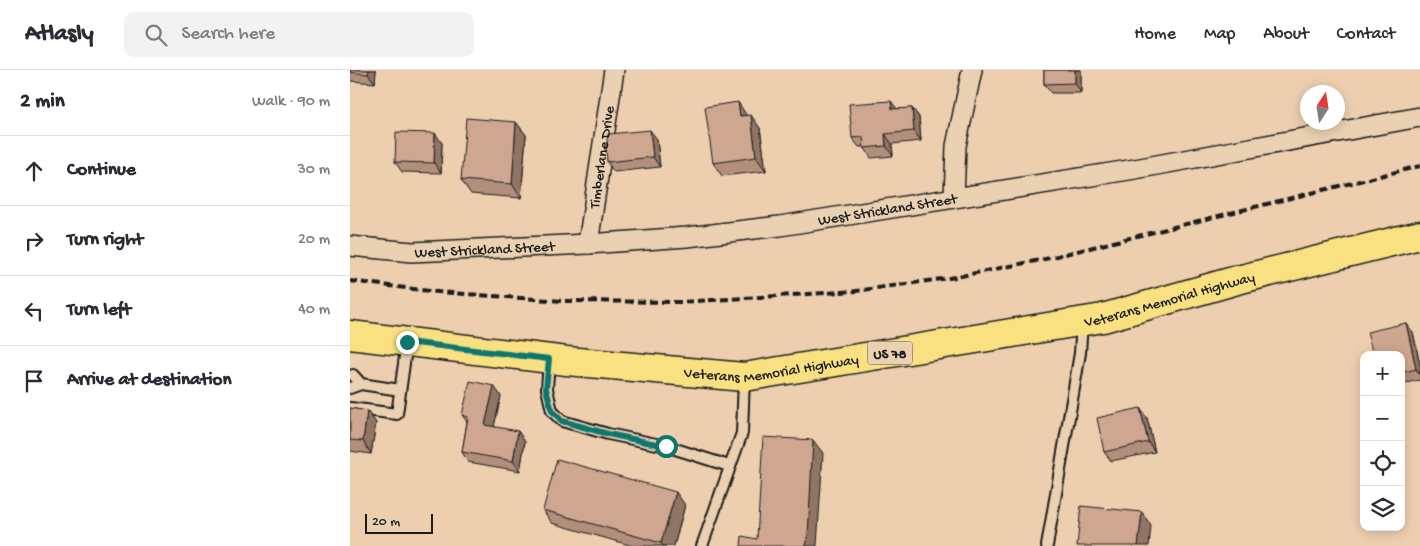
<!DOCTYPE html>
<meta charset="utf-8">
<style>
body{margin:0;font-family:"Gochi Hand",sans-serif;background:#f2f2f3;color:#2b2b33}
.controls{position:absolute;right:15px;bottom:15px;display:grid;overflow:hidden;border-radius:10px;box-shadow:0 2px 12px #0003}
.controls button{width:45px;height:45px;display:grid;place-items:center;padding:0;border:0;border-bottom:1px solid #e1e1e2;background:#fff;color:#2b2b33;font:25px sans-serif}
.compass{position:absolute;left:950px;top:15px;width:45px;height:45px;border-radius:50%;background:#fff;box-shadow:0 2px 12px #0003;rotate:12deg}
.scale{position:absolute;left:15px;bottom:12px;width:68px;box-sizing:border-box;padding-left:5px;border:2px solid #1c1c1c;border-top:0;font-size:14px;line-height:18px;white-space:nowrap;color:#1c1c1c;-webkit-text-stroke:4px #e9d1b1;paint-order:stroke}
.stop{position:absolute;width:15px;height:15px;margin:-11px;border:4px solid #0f766e;border-radius:50%;background:#fff}
.stop.end{background:#0f766e;border-color:#fff;box-shadow:0 1px 5px #0008}
.list{margin:0;padding:0;list-style:none}
h2{display:flex;justify-content:space-between;align-items:center;height:65px;margin:0;padding:0 20px;font-size:21px}
h2 small{font-size:16px;font-weight:400;color:#7c7c81}
.list li{display:grid;grid-template-columns:32px 1fr auto;gap:15px;align-items:center;box-sizing:border-box;height:70px;padding:0 20px;border-top:1px solid #e1e1e2}
.list b{display:block;font-size:19px;white-space:nowrap}
.list em{font-size:16px;font-style:normal;color:#7c7c81}
.icon{flex:none;width:28px;height:28px;fill:none;stroke:currentColor;stroke-width:2;stroke-linecap:round;stroke-linejoin:round}
.map{position:relative;flex:none;width:1070px;height:476px;overflow:hidden}
header{display:flex;align-items:center;gap:30px;box-sizing:border-box;height:70px;padding:0 25px;background:#fff;border-bottom:1px solid #e1e1e2}
header strong{font-size:24px}
nav{display:flex;gap:28px;margin-inline-start:auto;font-size:18px}
.search{width:350px;height:45px;background:#f2f2f3;display:flex;align-items:center;gap:12px;box-sizing:border-box;padding:0 18px;border-radius:10px;color:#7c7c81;font-size:19px}
main{display:flex}
aside{flex:1;background:#fff}
.map>svg:first-child{display:block}
.lines{fill:none;stroke-linecap:round;stroke-linejoin:round}
.lane-casing{stroke:#1c1c1c;stroke-width:14}
.street-casing{stroke:#1c1c1c;stroke-width:22}
.primary-casing{stroke:#1c1c1c;stroke-width:31}
.lane{stroke:#e9d1b1;stroke-width:10}
.street{stroke:#e9d1b1;stroke-width:19}
.primary{stroke:#f9e181;stroke-width:28}
.rail{stroke:#1c1c1c;stroke-width:4;stroke-dasharray:8 4;stroke-linecap:butt}
.wall{fill:#b28f7b;stroke:#1c1c1c}
.shaded-wall{fill:#917464;stroke:#1c1c1c}
.building{fill:#cfa68f;stroke:#1c1c1c}
.route{stroke:#0f766e;stroke-width:6}
.labels{text-anchor:middle;stroke-width:4;stroke-linejoin:round;paint-order:stroke}
.shield{fill:#e9d1b1;stroke:#5a5249;stroke-width:1}
.shield-label{font-size:14px;font-weight:bold;fill:#1c1c1c}
.street-label{font-size:15px;fill:#1c1c1c;stroke:#e9d1b1}
</style>
<header>
<strong>Atlasly</strong>
<div class="search"><svg class="icon" aria-label="search" viewBox="0 0 24 24"><circle cx="10" cy="10" r="6"/><path d="M15 15l6 6"/></svg>Search here</div>
<nav><a>Home</a><a>Map</a><a>About</a><a>Contact</a></nav>
</header>
<main>
<aside>
<h2>2 min<small>Walk · 90 m</small></h2>
<ul class="list">
<li><svg class="icon" aria-label="ahead" viewBox="0 0 24 24"><path d="M12 20V5M6 11l6-6 6 6"/></svg><div><b>Continue</b></div><em>30 m</em></li>
<li><svg class="icon" aria-label="right" viewBox="0 0 24 24"><path d="M7 20v-9h11M14 6l5 5-5 5"/></svg><div><b>Turn right</b></div><em>20 m</em></li>
<li><svg class="icon" aria-label="left" viewBox="0 0 24 24"><path d="M17 20v-9H6M10 6l-5 5 5 5"/></svg><div><b>Turn left</b></div><em>40 m</em></li>
<li><svg class="icon" aria-label="arrive" viewBox="0 0 24 24"><path d="M6 21V4h12l-3 4 3 4H6"/></svg><div><b>Arrive at destination</b></div></li>
</ul>
</aside>
<div class="map">
<svg width="1070" height="476" viewBox="0 0 1070 476">
<rect width="100%" height="100%" fill="#edcfb0"/>
<filter id="ink" filterUnits="userSpaceOnUse"><feTurbulence type="fractalNoise" baseFrequency=".02" numOctaves="2"/><feDisplacementMap in="SourceGraphic" scale="10" xChannelSelector="R" yChannelSelector="G"/><feConvolveMatrix kernelMatrix="1 2 1 2 8 2 1 2 1" color-interpolation-filters="sRGB"/></filter>
<g filter="url(#ink)">
<g class="lines">
<defs>
<path id="lane" d="M199,290L197,319L202,341L212,351L258,364L316,376L379,396
M3,305L11,314
M0,318L11,314L50,320
M0,338L47,344L57,272
M352,476L392,363L394,308
M697,476L730,283L732,252"/>
<g id="street">
<path d="M604,128L606,76L622,0"/>
<path id="s1" d="M238,174L264,0"/>
<path id="s2" d="M0,176L62,182L238,174L337,167L430,156L785,99L1070,47"/>
</g>
<g id="primary">
<path id="s3" d="M0,265L217,291L394,307L753,248L887,210L1070,165"/>
</g>
</defs>
<!-- lane casing -->
<use href="#lane" class="lane-casing"/>
<!-- street casing -->
<use href="#street" class="street-casing"/>
<!-- primary casing -->
<use href="#primary" class="primary-casing"/>
<!-- lane -->
<use href="#lane" class="lane"/>
<!-- street -->
<use href="#street" class="street"/>
<!-- primary -->
<use href="#primary" class="primary"/>
<!-- rail -->
<path class="rail" d="M0,211L88,222L212,231L332,232L506,221L606,207L695,189L1070,96"/>
</g>
<!-- wall -->
<path class="wall" d="M0,0H26L25,13L0,11Z
M694,0H731V23H701L694,14Z
M562,38L569,47L571,71L542,74L543,86L521,88L514,77H509L502,68L547,39Z
M397,45L410,58L416,101L372,106L363,93Z
M166,52L176,65L171,128L121,124L111,110Z
M307,69L310,97L264,102L257,92Z
M92,73L91,103L52,102L45,92Z
M1063,262L1070,295V310L1051,314V285Z
M151,326L144,356L175,371L170,401L118,392L112,382L117,352L112,345Z
M0,338L17,341L26,353L21,384L0,381Z
M797,348L805,382L761,391L754,382Z
M335,435L324,476H283L202,453L193,440Z"/>
<!-- shaded-wall -->
<path class="shaded-wall" d="M19,0H26L25,13L18,4Z
M725,0H731V23L725,13Z
M541,31L548,40L542,39Z
M388,32L397,46H390Z
M562,38L569,47L571,71L564,61Z
M401,45L410,58L416,101L406,87Z
M166,52L176,65L171,128L162,114Z
M300,60L307,69L310,97L303,87Z
M85,63L92,73L91,103L84,93Z
M535,64L542,74L543,86L536,76Z
M1056,253L1063,262L1070,295V305L1066,299Z
M144,316L151,326L142,365L135,355Z
M790,338L797,348L805,382L798,372Z
M17,341L26,353L21,384L13,371Z
M168,361L175,371L170,401L163,391Z
M463,370L473,383L467,476H456Z
M326,422L335,435L324,476H313L311,473Z
M792,442L801,456L799,476H788Z"/>
<!-- building -->
<path class="building" d="M0,0H19L18,4L0,2Z
M694,0H725V13L694,14Z
M541,31L542,39L562,38L564,61L535,64L536,76L514,78L513,67L502,68L499,34Z
M388,32L390,46L401,45L406,87L363,93L355,37Z
M116,48L166,52L162,114L111,110Z
M300,60L303,87L257,92L256,78L258,64Z
M46,62L85,63L84,93L45,92Z
M1056,253L1066,299L1051,303V285H1023L1017,262Z
M120,311L144,316L135,355L168,361L163,391L112,382L118,347L112,345Z
M0,338L17,341L13,371L0,370Z
M790,338L798,372L754,382L747,348Z
M413,367L463,370L458,467L456,476H391L392,466L407,469Z
M207,389L326,422L311,473L193,440Z
M731,436L792,442L788,476H727Z"/>
</g>
<g class="lines" filter="url(#ink)">
<!-- route -->
<path class="route" d="M57,272L199,289L196,319L202,341L212,351L258,364L316,376"/>
</g>
<g class="labels">
<!-- shield labels -->
<rect class="shield" x="517.5" y="271.5" width="45" height="23" rx="4"/>
<g class="shield-label">
<text x="540" y="288">US 78</text>
</g>
<!-- street labels -->
<g class="street-label">
<text dy="5" stroke="none"><textPath href="#s1" startOffset="88">Timberlane Drive</textPath></text>
<text dy="5" stroke="none"><textPath href="#s2" startOffset="540">West Strickland Street</textPath></text>
<text dy="5" stroke="none"><textPath href="#s2" startOffset="135">West Strickland Street</textPath></text>
<text dy="5" stroke="none"><textPath href="#s3" startOffset="829">Veterans Memorial Highway</textPath></text>
<text dy="5" stroke="none"><textPath href="#s3" startOffset="424">Veterans Memorial Highway</textPath></text>
</g>
</g>
</svg>
<div class="controls">
<button>+</button>
<button>−</button>
<button><svg class="icon" aria-label="locate" viewBox="0 0 24 24"><circle cx="12" cy="12" r="6"/><path d="M12 2v4M12 18v4M2 12h4M18 12h4"/></svg></button>
<button><svg class="icon" aria-label="layers" viewBox="0 0 24 24"><path d="M12 4l9 5-9 5-9-5zM3 14l9 5 9-5"/></svg></button>
</div>
<svg class="compass" viewBox="-18 -18 36 36"><path d="M0-13l5 13h-10z" fill="#e53935"/><path d="M0 13l5-13h-10z" fill="#7c7c81"/></svg>
<div class="scale">20 m</div>
<div class="stop" style="left:316px;top:376px"></div>
<div class="stop end" style="left:57px;top:272px"></div>
</div>
</main>
